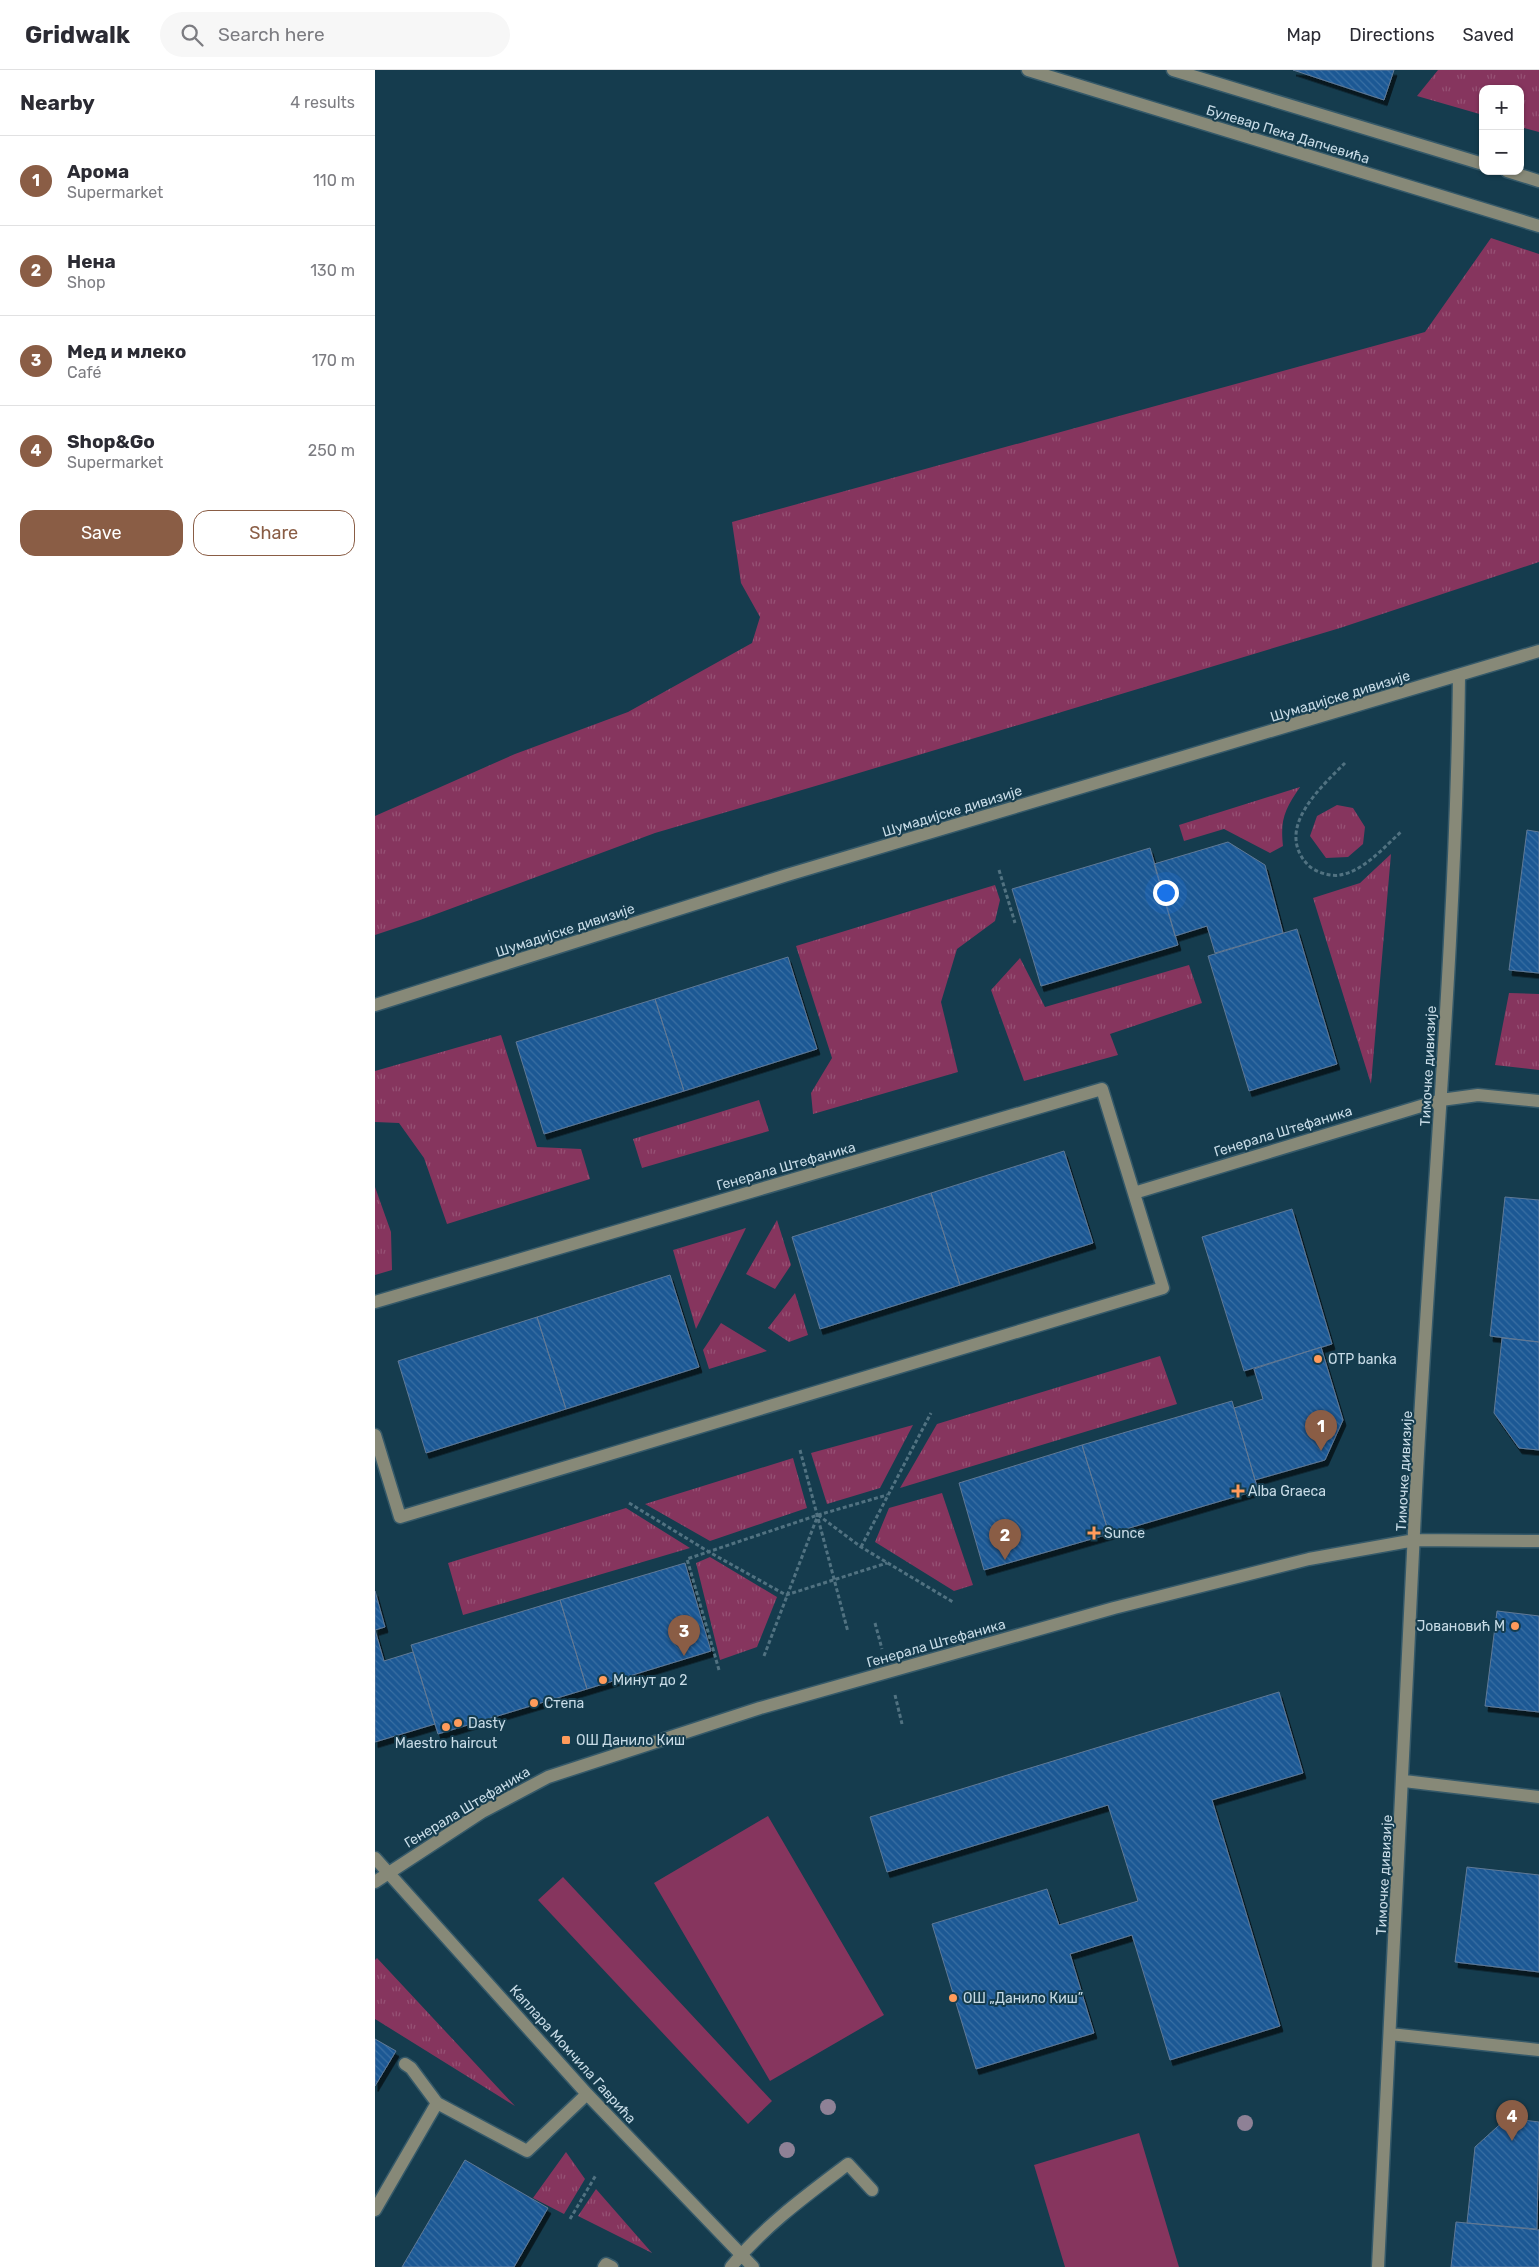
<!DOCTYPE html>
<meta charset="utf-8">
<style>
body{margin:0;font-family:Rubik,sans-serif;background:#f7f7f7;color:#2b2b33}
.controls{position:absolute;right:15px;top:15px;display:grid;overflow:hidden;border-radius:10px;box-shadow:0 1px 4px #0004}
.controls button{width:45px;height:45px;display:grid;place-items:center;padding:0;border:0;border-bottom:1px solid #e1e1e2;background:#fff;color:#2b2b33;font:25px sans-serif}
.you{position:absolute;left:790px;top:822px;width:18px;height:18px;margin:-12px;border:4px solid #fff;border-radius:50%;background:#1a73e8;box-shadow:0 0 0 8px #1a73e833}
.badge{display:grid;place-items:center;width:32px;height:32px;border-radius:50%;background:#8a5d45;color:#fff;font-size:16px;font-weight:700}
.pin{position:absolute;translate:-50% -41px;filter:drop-shadow(0 1px 2px #0008)}
.pin::after{content:'';position:absolute;top:26px;width:18px;height:15px;background:inherit;clip-path:polygon(0 0,100% 0,50% 100%)}
.list{margin:0;padding:0;list-style:none}
h2{display:flex;justify-content:space-between;align-items:center;height:65px;margin:0;padding:0 20px;font-size:21px}
h2 small{font-size:16px;font-weight:400;color:#7c7c81}
.list li{display:grid;grid-template-columns:32px 1fr auto;gap:15px;align-items:center;box-sizing:border-box;height:90px;padding:0 20px;border-top:1px solid #e1e1e2}
.list b{display:block;font-size:19px;white-space:nowrap}
.list p{margin:0;font-size:16px;white-space:nowrap;color:#7c7c81}
.list em{font-size:16px;font-style:normal;color:#7c7c81}
.actions{display:flex;gap:10px;padding:15px 20px}
.actions a{flex:1;padding:11px 0;border:1px solid #8a5d45;border-radius:15px;text-align:center;font-size:18px;color:#8a5d45}
.actions .main{background:#8a5d45;color:#fff}
.icon{flex:none;width:28px;height:28px;fill:none;stroke:currentColor;stroke-width:2;stroke-linecap:round;stroke-linejoin:round}
.map{position:relative;flex:none;width:1164px;height:2197px;overflow:hidden}
header{display:flex;align-items:center;gap:30px;box-sizing:border-box;height:70px;padding:0 25px;background:#fff;border-bottom:1px solid #e1e1e2}
header strong{font-size:24px}
nav{display:flex;gap:28px;margin-inline-start:auto;font-size:18px}
.search{width:350px;height:45px;background:#f7f7f7;display:flex;align-items:center;gap:12px;box-sizing:border-box;padding:0 18px;border-radius:28px;color:#7c7c81;font-size:19px}
main{display:flex}
aside{flex:1;background:#fff}
.map>svg:first-child{display:block}
.grass{fill:url(#grass-tufts)}
.pitch{fill:#86355e}
.building{fill:url(#building-back-hatch);stroke:#607996;filter:url(#shadow)}
.lines{fill:none;stroke-linecap:round;stroke-linejoin:round}
.minor-casing{stroke:#355969;stroke-width:15}
.path{stroke:#517281;stroke-width:3;stroke-dasharray:4 2.5;stroke-linecap:butt}
.minor{stroke:#878978;stroke-width:12}
.tree{fill:#8e8196}
.poi-dot{fill:#ff9b5b;stroke:#153c4e;stroke-width:2}
.labels{text-anchor:middle;stroke-width:4;stroke-linejoin:round;paint-order:stroke}
.street-label{font-size:14px;fill:#c7dbe6;stroke:#153c4e}
.poi-label{font-size:14px;fill:#c7dbe6;stroke:#153c4e;text-anchor:start}
</style>
<header>
<strong>Gridwalk</strong>
<div class="search"><svg class="icon" aria-label="search" viewBox="0 0 24 24"><circle cx="10" cy="10" r="6"/><path d="M15 15l6 6"/></svg>Search here</div>
<nav><a>Map</a><a>Directions</a><a>Saved</a></nav>
</header>
<main>
<aside>
<h2>Nearby<small>4 results</small></h2>
<ul class="list">
<li><span class="badge">1</span><div><b>Арома</b><p>Supermarket</p></div><em>110 m</em></li>
<li><span class="badge">2</span><div><b>Нена</b><p>Shop</p></div><em>130 m</em></li>
<li><span class="badge">3</span><div><b>Мед и млеко</b><p>Café</p></div><em>170 m</em></li>
<li><span class="badge">4</span><div><b>Shop&amp;Go</b><p>Supermarket</p></div><em>250 m</em></li>
</ul>
<div class="actions"><a class="main">Save</a><a>Share</a></div>
</aside>
<div class="map">
<svg width="1164" height="2197" viewBox="0 0 1164 2197">
<defs>
<pattern id="grass-tufts" width="24" height="20" patternUnits="userSpaceOnUse" patternTransform="scale(1.25)"><rect width="24" height="20" fill="#86355e"/><path d="M3 7l-1-3M5 7V3M7 7l1-3M15 17l-1-3M17 17v-4M19 17l1-3" fill="none" stroke="#965275"/></pattern>
<pattern id="building-back-hatch" width="6" height="6" patternUnits="userSpaceOnUse" patternTransform="scale(1.25)"><rect width="6" height="6" fill="#1a5894"/><path d="M-1 5l2 2M0 0l6 6M5-1l2 2" fill="none" stroke="#3a6fa3"/></pattern>
<filter id="shadow"><feDropShadow dx="3" dy="5.5" stdDeviation="0" flood-color="#0009"/></filter>
</defs>
<rect width="100%" height="100%" fill="#153c4e"/>
<!-- grass -->
<path class="grass" d="M1063,0H1164V62L1145,57V19H1108V45L1042,26Z
M1116,168L1164,184V492L965,558L454,712L280,763L45,850L0,865V746L140,684L253,642L377,573L385,547L366,513L357,452L1050,262Z
M925,717C910,739 905,749 908,776L895,783L849,759L809,771L804,755Z
M962,735L978,738L990,757L988,774L973,787L951,788L935,766L942,746Z
M1016,784L996,1014L938,828L985,813Z
M620,815L625,830L620,851L582,879L566,932L583,1002L438,1044L436,1023L457,988L421,876Z
M645,888L670,937L814,895L827,933L735,964L743,985L649,1011L616,920Z
M1134,923L1164,924V1000L1120,995Z
M126,965L162,1077L206,1079L215,1109L72,1154L49,1088L24,1053L0,1052V1001Z
M384,1030L394,1061L267,1098L258,1069Z
M0,1117L16,1162L17,1200L0,1205Z
M402,1150L416,1195L400,1219L371,1204Z
M371,1158L321,1259L298,1180Z
M420,1223L433,1265L414,1272L393,1258Z
M346,1253L392,1281L334,1299L328,1280Z
M785,1286L802,1334L525,1418L562,1354Z
M538,1355L505,1418L452,1434L436,1383Z
M418,1388L432,1438L335,1471L270,1434Z
M567,1423L598,1515L579,1521L500,1472L514,1438Z
M251,1438L315,1478L88,1545L73,1493Z
M335,1487L402,1527L382,1577L345,1590L321,1493Z
M2,1888L140,2036L0,1949V1890Z
M191,2082L210,2109L189,2144L158,2128Z
M221,2119L277,2183L203,2146Z"/>
<!-- pitch -->
<path class="pitch" d="M393,1746L509,1945L395,2011L279,1813Z
M188,1807L397,2031L373,2054L163,1830Z
M764,2063L804,2197H690L659,2095Z"/>
<!-- building -->
<path class="building" d="M918,0H1019L1009,30Z
M1152,760L1164,762V903L1134,900Z
M853,772L890,795L908,863L840,883L832,856L800,866L779,794Z
M775,778L803,875L666,916L637,819Z
M922,859L962,994L874,1021L833,886Z
M413,887L442,979L309,1021L280,929Z
M280,929L309,1021L169,1064L141,972Z
M689,1081L718,1173L585,1215L556,1123Z
M556,1123L585,1215L445,1259L417,1167Z
M1130,1127L1164,1130V1272L1115,1266Z
M917,1139L957,1274L869,1301L827,1167Z
M295,1205L324,1297L191,1339L162,1247Z
M162,1247L191,1339L51,1383L23,1291Z
M1127,1268L1164,1272V1380L1144,1378L1119,1343Z
M946,1277L968,1350L950,1390L880,1410L859,1338L888,1329L879,1299Z
M857,1331L883,1420L734,1464L707,1375Z
M707,1375L734,1464L609,1500L584,1413Z
M310,1493L336,1581L212,1619L185,1530Z
M0,1521L10,1557L0,1560Z
M185,1530L212,1619L63,1664L36,1575Z
M1122,1541L1164,1546V1642L1110,1636Z
M0,1560L9,1591L38,1582L60,1654L0,1672Z
M904,1622L928,1703L837,1730L905,1956L795,1990L757,1865L695,1884L719,1963L601,1999L557,1854L672,1819L684,1855L763,1831L733,1735L512,1802L495,1747Z
M1092,1797L1164,1805V1902L1080,1892Z
M0,1969L21,1981L0,2016Z
M1132,2048L1164,2052L1162,2159L1092,2153L1100,2077Z
M90,2090L173,2138L139,2197H27Z
M1081,2152L1164,2160V2197H1076Z"/>
<g class="lines">
<defs>
<path id="minor" d="M653,0L1164,156
M798,0L1108,94
M1132,101L1164,111
M0,935L412,805L1164,581
M759,1123L1066,1030L1103,1025L1164,1031
M0,1232L727,1019L788,1218L25,1447L0,1365
M1029,1711L1164,1727
M0,1788L212,2024L378,2197
M0,1812L107,1742L173,1707L385,1638L739,1538L934,1489L1040,1470L1164,1471
M1015,1964L1164,1980
M30,1994L36,1998L62,2033L152,2081L212,2024
M0,2140L62,2033
M229,2197L231,2194L237,2197
M356,2197C389,2156 432,2125 473,2094L497,2120
M1003,2197C1017,1939 1029,1680 1041,1421C1055,1150 1081,878 1084,606"/>
</defs>
<!-- minor casing -->
<use href="#minor" class="minor-casing"/>
<!-- path -->
<path class="path" d="M970,693C945,718 899,759 933,795C940,802 956,807 965,805C989,801 1009,777 1027,761
M624,800L640,853
M425,1380L473,1562
M254,1433L334,1482L411,1525L512,1493
M443,1445L486,1477L578,1532
M486,1477L556,1343
M500,1553L507,1579
M389,1586L443,1445
M344,1600L312,1489L443,1445L512,1425
M520,1625L527,1654
M195,2149L221,2105"/>
<!-- minor -->
<use href="#minor" class="minor"/>
</g>
<!-- trees -->
<g class="tree">
<circle cx="453" cy="2037" r="8"/>
<circle cx="870" cy="2053" r="8"/>
<circle cx="412" cy="2080" r="8"/>
</g>
<!-- markers -->
<g class="poi-dot">
<circle cx="943" cy="1289" r="5"/>
<path d="M860.5 1413.5h5v5h5v5h-5v5h-5v-5h-5v-5h5z"/>
<path d="M716.5 1455.5h5v5h5v5h-5v5h-5v-5h-5v-5h5z"/>
<circle cx="1140" cy="1556" r="5"/>
<circle cx="228" cy="1610" r="5"/>
<circle cx="159" cy="1633" r="5"/>
<circle cx="83" cy="1653" r="5"/>
<circle cx="71" cy="1657" r="5"/>
<rect x="186" y="1665" width="10" height="10" rx="2.5"/>
<circle cx="578" cy="1928" r="5"/>
</g>
<g class="labels">
<!-- street labels -->
<g class="street-label">
<text transform="translate(913 64) rotate(17)" y="5">Булевар Пека Дапчевића</text>
<text transform="translate(965 626) rotate(-17)" y="5">Шумадијске дивизије</text>
<text transform="translate(577 741) rotate(-17)" y="5">Шумадијске дивизије</text>
<text transform="translate(190 860) rotate(-18)" y="5">Шумадијске дивизије</text>
<text transform="translate(1053 996) rotate(-87)" y="5">Тимочке дивизије</text>
<text transform="translate(908 1061) rotate(-17)" y="5">Генерала Штефаника</text>
<text transform="translate(411 1096) rotate(-16)" y="5">Генерала Штефаника</text>
<text transform="translate(1029 1401) rotate(-87)" y="5">Тимочке дивизије</text>
<text transform="translate(561 1573) rotate(-16)" y="5">Генерала Штефаника</text>
<text transform="translate(92 1737) rotate(-31)" y="5">Генерала Штефаника</text>
<text transform="translate(1009 1805) rotate(-87)" y="5">Тимочке дивизије</text>
<text transform="translate(198 1984) rotate(48)" y="5">Каплара Момчила Гаврића</text>
</g>
<!-- poi labels -->
<g class="poi-label">
<text x="953" y="1294">OTP banka</text>
<text x="873" y="1426">Alba Graeca</text>
<text x="729" y="1468">Sunce</text>
<text x="1130" y="1561" text-anchor="end">Јовановић М</text>
<text x="238" y="1615">Минут до 2</text>
<text x="169" y="1638">Степа</text>
<text x="93" y="1658">Dasty</text>
<text x="201" y="1675">ОШ Данило Киш</text>
<text x="71" y="1678" text-anchor="middle">Maestro haircut</text>
<text x="588" y="1933">ОШ „Данило Киш”</text>
</g>
</g>
</svg>
<div class="controls">
<button>+</button>
<button>−</button>
</div>
<div class="you"></div>
<div class="pin badge" style="left:946px;top:1381px">1</div>
<div class="pin badge" style="left:630px;top:1490px">2</div>
<div class="pin badge" style="left:309px;top:1586px">3</div>
<div class="pin badge" style="left:1137px;top:2071px">4</div>
</div>
</main>
